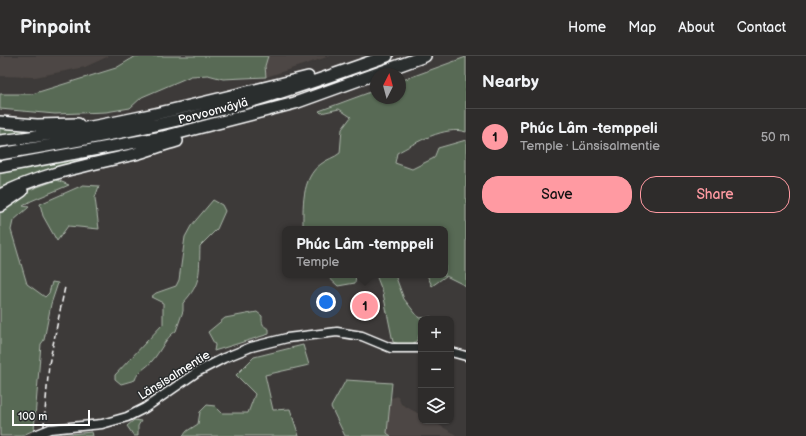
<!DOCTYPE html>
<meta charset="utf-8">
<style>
body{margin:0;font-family:"Balsamiq Sans",sans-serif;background:#3a3837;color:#f1f3f6}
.controls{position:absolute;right:12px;bottom:12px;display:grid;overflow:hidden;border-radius:8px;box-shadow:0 1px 3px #0004}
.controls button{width:36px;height:36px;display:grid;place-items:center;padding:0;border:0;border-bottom:1px solid #494847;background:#2e2c2b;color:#f1f3f6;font:20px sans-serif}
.compass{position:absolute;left:370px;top:12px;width:36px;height:36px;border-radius:50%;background:#2e2c2b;box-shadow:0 1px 3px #0004;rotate:6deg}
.scale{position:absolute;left:12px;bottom:10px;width:78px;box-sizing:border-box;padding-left:4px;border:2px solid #fff;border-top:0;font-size:11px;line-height:14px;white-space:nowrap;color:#fff;-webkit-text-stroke:3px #2a2d2e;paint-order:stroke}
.you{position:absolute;left:326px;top:246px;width:14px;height:14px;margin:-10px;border:3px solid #fff;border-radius:50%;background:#1a73e8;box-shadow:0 0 0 6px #1a73e833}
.badge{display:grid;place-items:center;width:26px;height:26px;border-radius:50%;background:#ff9aa2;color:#111;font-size:13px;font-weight:700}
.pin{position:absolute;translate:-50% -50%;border:2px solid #fff;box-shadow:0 1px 4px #0006}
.popup{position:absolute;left:282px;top:170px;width:166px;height:52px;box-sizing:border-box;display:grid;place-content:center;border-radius:8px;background:#2e2c2b;filter:drop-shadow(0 1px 3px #0005);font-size:13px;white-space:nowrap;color:#a7a7a9}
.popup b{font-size:15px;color:#f1f3f6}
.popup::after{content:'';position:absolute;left:50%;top:100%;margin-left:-8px;border:8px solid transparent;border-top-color:#2e2c2b}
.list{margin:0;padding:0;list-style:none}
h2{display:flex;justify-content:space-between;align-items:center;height:52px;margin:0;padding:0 16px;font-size:17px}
h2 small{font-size:13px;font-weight:400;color:#a7a7a9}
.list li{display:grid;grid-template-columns:26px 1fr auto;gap:12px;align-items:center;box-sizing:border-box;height:56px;padding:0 16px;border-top:1px solid #494847}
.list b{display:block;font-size:15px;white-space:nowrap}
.list p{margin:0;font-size:13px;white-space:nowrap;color:#a7a7a9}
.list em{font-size:13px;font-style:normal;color:#a7a7a9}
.actions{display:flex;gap:8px;padding:12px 16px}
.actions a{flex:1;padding:9px 0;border:1px solid #ff9aa2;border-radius:16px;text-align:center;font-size:14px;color:#ff9aa2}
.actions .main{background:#ff9aa2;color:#111}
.icon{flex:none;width:22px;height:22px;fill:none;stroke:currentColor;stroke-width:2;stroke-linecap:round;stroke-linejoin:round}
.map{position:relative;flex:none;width:466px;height:380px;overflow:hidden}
header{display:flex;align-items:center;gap:24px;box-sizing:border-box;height:56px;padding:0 20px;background:#2e2c2b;border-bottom:1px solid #494847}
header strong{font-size:19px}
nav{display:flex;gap:22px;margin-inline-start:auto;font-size:14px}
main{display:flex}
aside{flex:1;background:#2e2c2b}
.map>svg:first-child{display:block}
.built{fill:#4e4744}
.green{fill:#586b55;stroke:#acb5aa}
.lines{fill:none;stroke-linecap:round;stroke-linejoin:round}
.secondary-casing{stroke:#fff;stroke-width:11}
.highway-casing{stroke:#fff;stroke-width:14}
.secondary{stroke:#2a2d2e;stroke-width:8}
.highway{stroke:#2a2d2e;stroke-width:11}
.rail{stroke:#fff;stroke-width:1.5;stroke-dasharray:6 3;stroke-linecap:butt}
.secondary-bridge-casing{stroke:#fff;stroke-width:11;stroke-linecap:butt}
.secondary-bridge{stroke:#2a2d2e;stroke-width:8}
.labels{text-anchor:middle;stroke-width:3;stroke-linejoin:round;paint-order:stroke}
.street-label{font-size:12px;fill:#fff;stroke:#2a2d2e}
</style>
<header>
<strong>Pinpoint</strong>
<nav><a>Home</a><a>Map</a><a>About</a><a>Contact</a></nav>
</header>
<main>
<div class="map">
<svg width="466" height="380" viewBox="0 0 466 380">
<rect width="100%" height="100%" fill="#3d3a39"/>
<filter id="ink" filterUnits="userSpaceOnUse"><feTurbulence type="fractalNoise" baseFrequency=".025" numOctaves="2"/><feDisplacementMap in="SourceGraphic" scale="8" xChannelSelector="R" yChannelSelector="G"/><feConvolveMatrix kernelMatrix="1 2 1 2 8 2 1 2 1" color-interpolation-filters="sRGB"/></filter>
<g filter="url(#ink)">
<!-- built -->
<path class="built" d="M0,0H109L85,11L35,21L0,20Z
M268,0H330L266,21L265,10Z
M398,340L401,348L421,359V365H432L458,380H391L387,377L391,342Z"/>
<!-- green -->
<path class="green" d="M136,0H268L265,10L266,21L223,23L208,19L191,20L142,41L130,52L106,56L55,58L0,53V38H32L116,12Z
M466,1V76C446,69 415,87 397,97L395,107L412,113L434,102L438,92L466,84V230L446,220L432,230L427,219H445V173H303C303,152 301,122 321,108C327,103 334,102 340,97L342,73L351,61L339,53L321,57L319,55L376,34V42H400V25Z
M0,68L68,71L0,82Z
M84,101L81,108L0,136V116Z
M57,124L69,129L31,145L23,150L29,151L13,165L11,174L27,228L45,241L49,237L52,226L58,227L51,248L44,284L41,288L34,374L21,380H0V153L29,134Z
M83,129L99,130L95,142L99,173L68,170L57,185L43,160L40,148Z
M213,144L222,149L225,155L217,173L200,190C199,216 202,227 183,247V255L176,275C165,282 161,295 152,305C146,313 138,314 135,324L121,328L115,323V319L163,268V247L151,241L156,237L176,230L179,224L185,181L191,170Z
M326,219H356L355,227L338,230Z
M376,219H395L404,243L419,262L431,261L435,263H421C421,284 416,294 393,286L383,237Z
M257,256L262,260C262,267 262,270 269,273V278L214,295L215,289L208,276L225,262Z
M303,289L309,309L265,319L273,354L290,353L299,380H183L187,375L198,368L200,356L207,349L215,350L222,357H248L255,338L236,319L254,301Z
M346,324L392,327L387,377L391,380H345L331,351Z
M134,364L141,365L138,370V380H134L127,370Z
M92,376L93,380H60V379Z"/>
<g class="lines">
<defs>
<path id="secondary" d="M451,296L466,300
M50,373L102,368L127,361L145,352L197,316L224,302L251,291L287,282L337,276L362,280L391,292H421"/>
<path id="highway" d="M0,66L37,69L78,68
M0,85C105,73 206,46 308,21
M0,98C84,84 167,69 249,46C295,33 341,16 387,0
M0,111L163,81L295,47L425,0
M0,139C42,117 90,109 135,98C149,94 163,89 177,85
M0,150L22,135"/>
</defs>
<!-- secondary casing -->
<use href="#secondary" class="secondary-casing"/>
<!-- highway casing -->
<use href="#highway" class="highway-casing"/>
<!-- secondary -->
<use href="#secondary" class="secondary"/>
<!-- highway -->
<use href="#highway" class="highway"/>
<!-- rail -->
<path class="rail" d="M43,380L49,308L65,231"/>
<defs>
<path id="secondary-bridge" d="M35,379L50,373"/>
</defs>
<!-- secondary-bridge casing -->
<use href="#secondary-bridge" class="secondary-bridge-casing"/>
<!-- secondary-bridge -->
<use href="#secondary-bridge" class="secondary-bridge"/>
</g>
</g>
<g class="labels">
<!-- street labels -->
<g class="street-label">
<text transform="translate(213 55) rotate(-15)" y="4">Porvoonväylä</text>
<text transform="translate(174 319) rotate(-32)" y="4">Länsisalmentie</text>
</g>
</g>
</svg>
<div class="controls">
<button>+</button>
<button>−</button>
<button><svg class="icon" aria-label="layers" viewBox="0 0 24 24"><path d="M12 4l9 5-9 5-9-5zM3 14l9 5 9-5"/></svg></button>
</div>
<svg class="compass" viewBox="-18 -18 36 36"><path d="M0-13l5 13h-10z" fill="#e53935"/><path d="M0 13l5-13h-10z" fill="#a7a7a9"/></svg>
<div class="scale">100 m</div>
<div class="you"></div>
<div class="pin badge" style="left:365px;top:250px">1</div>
<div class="popup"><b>Phúc Lâm -temppeli</b>Temple</div>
</div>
<aside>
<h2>Nearby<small></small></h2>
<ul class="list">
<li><span class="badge">1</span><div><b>Phúc Lâm -temppeli</b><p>Temple · Länsisalmentie</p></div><em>50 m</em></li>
</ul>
<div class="actions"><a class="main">Save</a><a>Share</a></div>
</aside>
</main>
